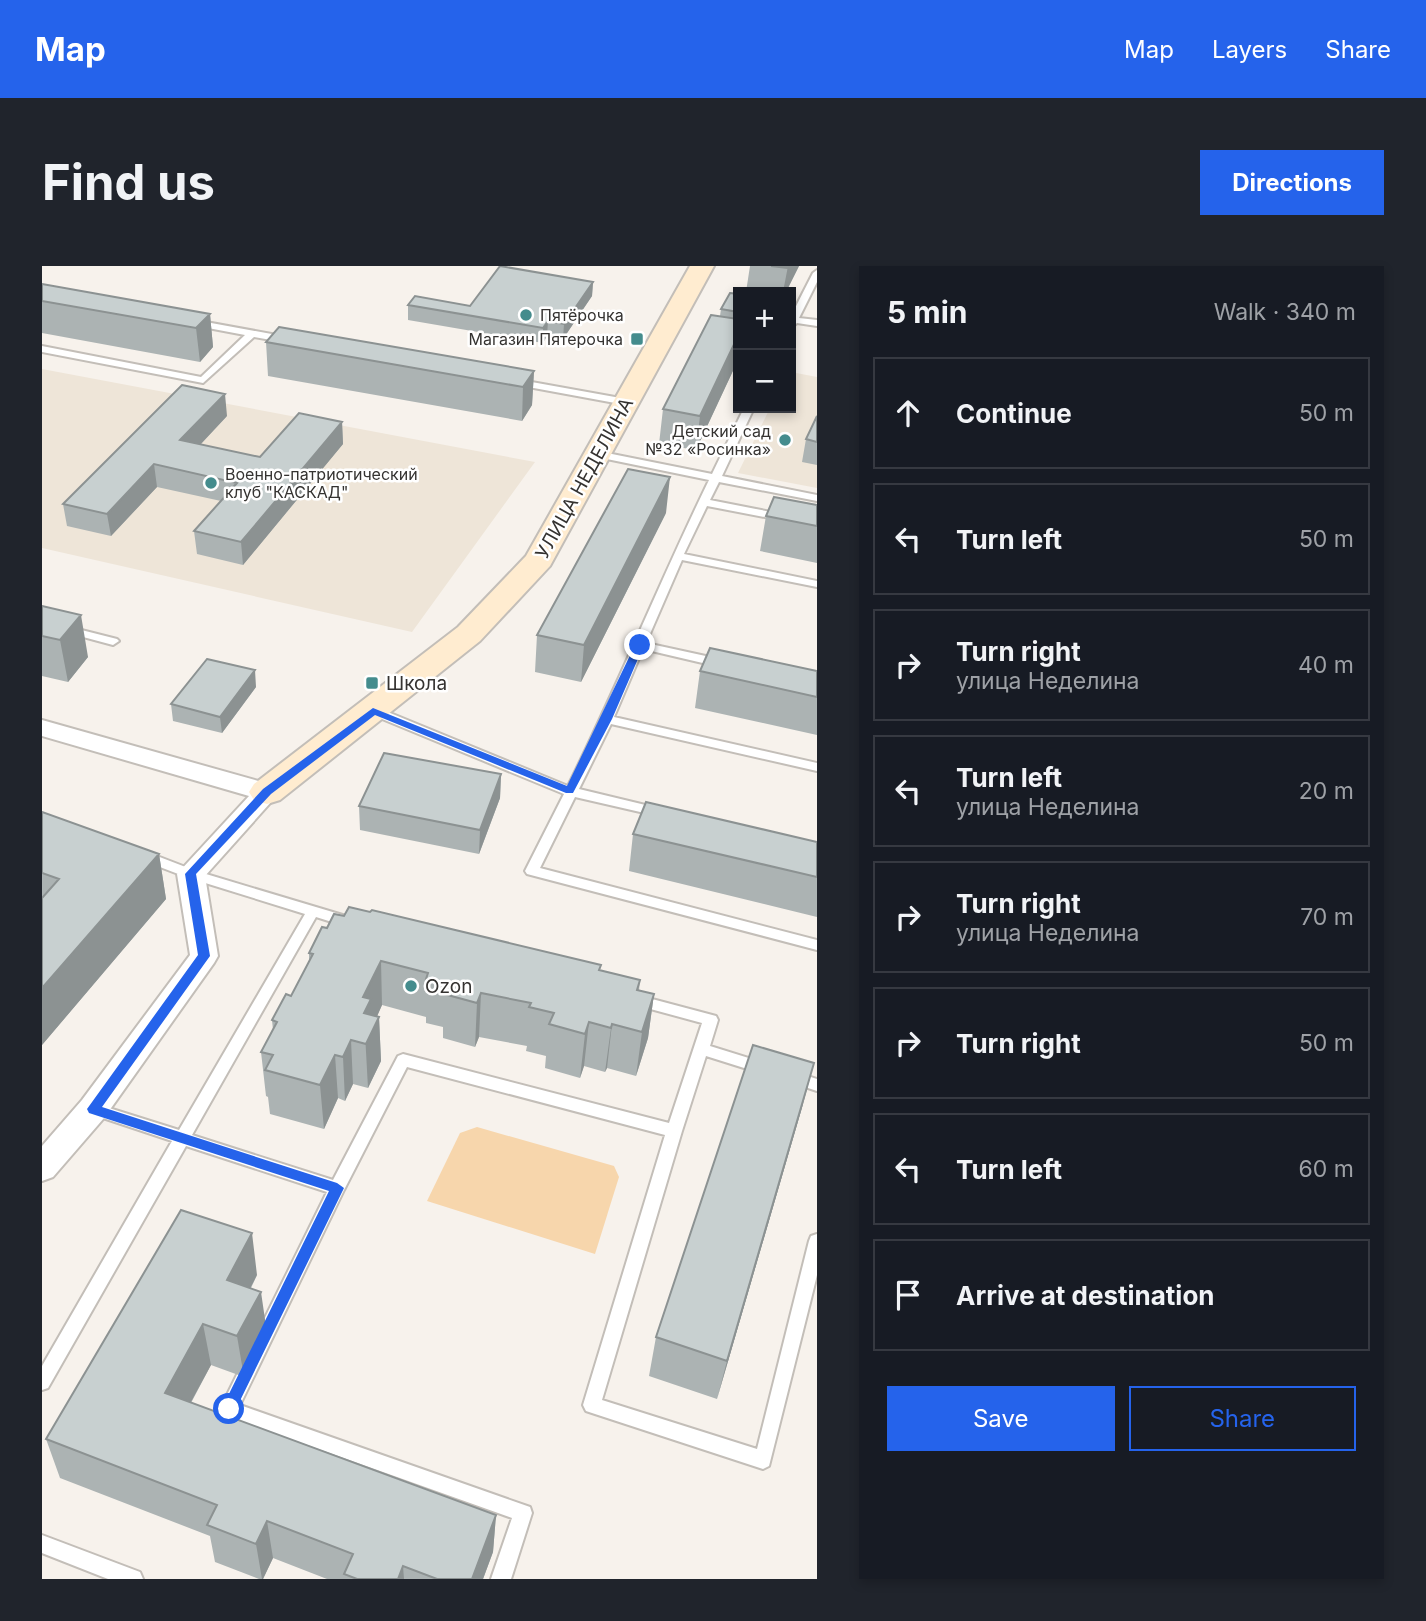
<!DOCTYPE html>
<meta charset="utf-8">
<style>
body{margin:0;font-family:Inter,sans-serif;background:#20242c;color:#f1f3f6}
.controls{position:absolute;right:21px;top:21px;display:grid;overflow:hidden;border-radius:0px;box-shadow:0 4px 10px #0003}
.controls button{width:63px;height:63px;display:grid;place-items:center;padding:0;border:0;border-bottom:2px solid #363941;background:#171b24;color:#f1f3f6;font:35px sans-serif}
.stop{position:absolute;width:21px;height:21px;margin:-16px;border:5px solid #2563eb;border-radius:50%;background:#fff}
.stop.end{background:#2563eb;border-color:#fff;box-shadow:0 2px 7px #0008}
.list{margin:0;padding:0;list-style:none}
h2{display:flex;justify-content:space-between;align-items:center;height:91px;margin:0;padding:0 28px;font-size:30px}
h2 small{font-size:23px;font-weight:400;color:#9ea1a6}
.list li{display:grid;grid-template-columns:46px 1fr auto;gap:21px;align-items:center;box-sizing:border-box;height:112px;margin:0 14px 14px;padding:0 14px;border:2px solid #363941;border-radius:0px}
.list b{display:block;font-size:26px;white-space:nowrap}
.list p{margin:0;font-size:23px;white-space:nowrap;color:#9ea1a6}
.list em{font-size:23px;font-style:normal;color:#9ea1a6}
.actions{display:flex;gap:14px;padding:21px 28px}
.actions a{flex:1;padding:16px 0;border:2px solid #2563eb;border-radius:0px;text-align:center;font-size:24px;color:#2563eb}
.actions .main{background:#2563eb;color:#fff}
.icon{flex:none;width:38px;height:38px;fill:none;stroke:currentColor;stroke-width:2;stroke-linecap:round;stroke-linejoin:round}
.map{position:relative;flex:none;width:775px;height:1313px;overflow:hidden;border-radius:0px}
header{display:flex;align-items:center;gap:42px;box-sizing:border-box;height:98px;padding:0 35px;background:#2563eb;color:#fff}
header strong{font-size:33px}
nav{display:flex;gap:38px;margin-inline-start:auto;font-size:24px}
.intro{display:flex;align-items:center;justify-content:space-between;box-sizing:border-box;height:168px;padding:0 42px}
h1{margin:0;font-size:49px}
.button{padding:18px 32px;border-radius:0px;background:#2563eb;color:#fff;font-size:24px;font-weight:700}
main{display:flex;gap:42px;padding:0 42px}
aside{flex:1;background:#171b24;border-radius:0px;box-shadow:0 4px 10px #0003}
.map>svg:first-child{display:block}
.built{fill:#eee5d8}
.green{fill:#f7d6ac}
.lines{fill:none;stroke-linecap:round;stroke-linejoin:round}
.lane-casing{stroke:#c3beb8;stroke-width:4}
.street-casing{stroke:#c3beb8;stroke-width:4}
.secondary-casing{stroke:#c3beb8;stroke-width:4}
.lane{fill:#fff;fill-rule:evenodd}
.street{fill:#fff;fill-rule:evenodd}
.secondary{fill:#ffecd0;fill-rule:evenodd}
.wall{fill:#acb3b3}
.shaded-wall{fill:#8c9292}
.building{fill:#c8d0d0;stroke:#8c9292;stroke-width:2}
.route{fill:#2563eb}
.poi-dot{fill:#448c8d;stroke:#fff;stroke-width:2.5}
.labels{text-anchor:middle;stroke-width:5;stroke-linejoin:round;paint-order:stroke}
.far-poi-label{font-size:16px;fill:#353331;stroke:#fff;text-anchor:start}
.street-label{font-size:19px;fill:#353331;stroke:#fff}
.poi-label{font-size:19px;fill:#353331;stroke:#fff;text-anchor:start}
</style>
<header>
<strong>Map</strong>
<nav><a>Map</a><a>Layers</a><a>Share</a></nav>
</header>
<div class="intro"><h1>Find us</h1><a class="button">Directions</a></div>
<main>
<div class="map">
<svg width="775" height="1313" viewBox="0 0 775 1313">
<rect width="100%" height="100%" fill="#f7f2ec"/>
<!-- built -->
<path class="built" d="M0,103L493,196L370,366L0,282Z
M749,106L775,111V222L696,207L728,142H749Z"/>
<!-- green -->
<path class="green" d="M435,861L572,900L577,911L553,988L385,935L418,867Z"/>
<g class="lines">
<defs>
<path id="lane" d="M775,4V16L757,52L775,54V60L755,57L749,62V50L771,7Z
M153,54L246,71L251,74L246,77L212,71L161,117L0,86V80L159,111L203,69L150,59L148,57Z
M473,113L584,133L589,136L584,139L470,118V114Z
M702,142H712L680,210L775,229V235L677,216L668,234L775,255V261L665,240L642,288L775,315V321L640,294L604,377L682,394L688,398L682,402L601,383L572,451L775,497V505L569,458L537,523L620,543L627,547L620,551L533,531L498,602L775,674V684L485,608L483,605L522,528L328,448L326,445L332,441L336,442L526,520C576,419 618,315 667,214L555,191L550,188L555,185L670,208Z
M0,354L75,373L77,375L71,379L0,360Z
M102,585L154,605L314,653L316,657L309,662L274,651L150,869L291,914L356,790L361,788L627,857L660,757L590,738L588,734L590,730L595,729L674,750L676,754L668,780L729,799L732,803L729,807L724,809L664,790L640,865L560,1134L715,1183L767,975L769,970L775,968V1009L727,1200L721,1203L550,1147L544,1145L541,1139L623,869L365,801L302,924L198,1139L488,1241L490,1247L469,1313H449L470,1252L181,1149L178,1143L181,1137L285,926L144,880L6,1122L0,1124V1100L130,875L46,847L43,843L46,839L51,837L137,864L263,648L144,611L97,593L95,590Z
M750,805L775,813V825L745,815L742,811L745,807Z
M0,1269L98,1306L101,1313H66L0,1287Z"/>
<path id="street" d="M0,454L234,520L238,526L163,610L176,690L172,697L62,852L11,911L0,915V880L40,834L148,689L135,608L207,530L0,470Z"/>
<path id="secondary" d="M648,0H672L508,300L438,375L238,534L225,538L212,534L207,526L212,518L416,361L484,290Z"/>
</defs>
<!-- lane casing -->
<use href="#lane" class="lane-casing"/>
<!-- street casing -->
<use href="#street" class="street-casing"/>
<!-- secondary casing -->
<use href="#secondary" class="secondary-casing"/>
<!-- lane -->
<use href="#lane" class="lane"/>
<!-- street -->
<use href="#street" class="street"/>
<!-- secondary -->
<use href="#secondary" class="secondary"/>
</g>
<!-- wall -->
<path class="wall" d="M708,0H757L744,26H704Z
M551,16L550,30L521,73L505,70L501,77L366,54V39L428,40Z
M0,18L168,48L171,81L158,96L0,67Z
M696,28V94L654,184L617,178L621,143L678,50L679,43Z
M224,76L492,105L490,139L480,155L226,110Z
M185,150L158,179L218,191L300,156L301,178L201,299L155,288L152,265L179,235L115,221L69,270L25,260L21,238Z
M775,150V199L760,196L764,173Z
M775,239V297L718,285L724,250Z
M624,247L539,416L493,406L495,369Z
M0,340L46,391L26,416L0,410Z
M658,405H775V469L653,442Z
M214,421L180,467L131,455L129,438Z
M459,508L458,532L437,588L318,564L317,540Z
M0,546L117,588L124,633L0,779Z
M591,568L775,576V651L587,605Z
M267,687L559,699L558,704L598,714L597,725L612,728L606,772L594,810L565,802L563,806L542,800L538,812L503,802L504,790L484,785L485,780L437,771L433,781L401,772V761L384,757V751L340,739L335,750L337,751L339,795L326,822L311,818L303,835L296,832L282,863L228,848L226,831L224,830L219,786L231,764L230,754L249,730L267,696Z
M761,838L675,1133L607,1110L614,1071Z
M215,1009L209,1022L225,1067L202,1111L169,1099L149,1137L454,1249L451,1286L441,1313H285L231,1292L221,1313H217L173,1296L168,1270L18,1212L4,1173Z"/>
<!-- shaded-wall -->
<path class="shaded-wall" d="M746,0H757L744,26H741Z
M551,16L550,30L521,73L522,58Z
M168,48L171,81L158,96L154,62Z
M506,55L505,70L501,77V62Z
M696,70V94L654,184L658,150Z
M492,105L490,139L480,155L481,121Z
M183,128L185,150L141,197L138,174Z
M300,156L301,178L201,299L199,276Z
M112,198L115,221L69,270L65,248Z
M628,211L624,247L539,416L542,379Z
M39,349L46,391L26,416L18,374Z
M213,404L214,421L180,467L178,451Z
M459,508L458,532L437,588L438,564Z
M117,588L124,633L0,779V722Z
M339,695L340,739L330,762L337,751L339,795L326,822L321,731Z
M439,727L437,771L433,781L435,737Z
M612,728L606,772L594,810L600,766Z
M547,756L542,800L538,812L543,768Z
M570,758L565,802L563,806L569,762Z
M309,774L311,818L303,835L301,791Z
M293,789L296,832L282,863L278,819Z
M772,797L761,838L675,1133L685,1095Z
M210,967L215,1009L191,1055L185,1014Z
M219,1026L225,1067L202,1111L195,1070Z
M161,1058L169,1099L132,1167L123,1127Z
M454,1249L451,1286L441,1313H430Z
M225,1255L231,1292L221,1313H220L214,1278Z
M361,1300L362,1313H356Z"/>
<!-- building -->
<path class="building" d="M458,0L551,16L522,58L506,55L501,62L366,39L373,30L428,40Z
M729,0H746L745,2Z
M0,18L168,48L154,62L0,35Z
M688,27L696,28V46L679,43Z
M669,49L696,53V70L658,150L621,143Z
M237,61L492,105L481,121L224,76Z
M140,119L183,128L138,174L218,191L257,147L300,156L199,276L152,265L195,217L112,198L65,248L21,238Z
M775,150V176L764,173Z
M586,203L628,211L542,379L495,369Z
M732,231L775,239V260L724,250Z
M0,340L39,349L18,374L0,370Z
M668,382L775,405V431L658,405Z
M165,393L213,404L178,451L129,438Z
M342,487L459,508L438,564L317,540Z
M604,536L775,576V611L591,568Z
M0,546L117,588L0,722V632L17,613L0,607Z
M307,641L328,646L330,644L559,699L557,704L598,714L595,724L612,728L600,766L570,758L569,762L547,756L543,768L507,758L512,747L487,741L489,737L439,727L435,737L402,728L406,718L384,713L386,707L339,695L321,731L329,733L322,747L337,751L324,778L309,774L301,791L293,789L278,819L223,804L231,789L219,786L235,756L230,754L244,728L249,730L271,688L267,687L280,661L285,662L292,648L302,650Z
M711,779L772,797L685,1095L614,1071Z
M139,944L210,967L185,1014L219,1026L195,1070L161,1058L123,1127L454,1249L430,1313H395L361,1300L356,1313H315L302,1308L311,1288L225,1255L214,1278L165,1259L175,1239L4,1173Z"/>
<!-- route -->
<path class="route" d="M598,377L602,379L570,453L531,527H524L333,449L229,528L154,608L168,690L60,841L295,917L302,922L192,1147H182L180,1143L182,1138L287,925L47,847L45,843L156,689L143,608L221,523L331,442L525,520L593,379Z"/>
<!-- markers -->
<g class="poi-dot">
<circle cx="484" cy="49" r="7"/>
<rect x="588" y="66" width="14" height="14" rx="3.5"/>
<circle cx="743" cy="174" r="7"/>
<circle cx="169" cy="217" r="7"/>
<rect x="323" y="410" width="14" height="14" rx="3.5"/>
<circle cx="369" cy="720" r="7"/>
</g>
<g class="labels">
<!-- far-poi labels -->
<g class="far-poi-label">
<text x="498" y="55">Пятёрочка</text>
<text x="581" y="79" text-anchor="end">Магазин Пятерочка</text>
<text x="729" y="171" text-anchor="end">Детский сад<tspan x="729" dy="18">№32 «Росинка»</tspan></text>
<text x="183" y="214">Военно-патриотический<tspan x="183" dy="18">клуб "КАСКАД"</tspan></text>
</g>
<!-- street labels -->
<g class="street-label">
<text transform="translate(542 212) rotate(-61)" y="7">УЛИЦА НЕДЕЛИНА</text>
</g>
<!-- poi labels -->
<g class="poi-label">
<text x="344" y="424">Школа</text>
<text x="383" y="727">Ozon</text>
</g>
</g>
</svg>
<div class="controls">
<button>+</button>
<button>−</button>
</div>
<div class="stop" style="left:187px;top:1143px"></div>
<div class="stop end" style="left:598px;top:379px"></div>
</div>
<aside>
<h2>5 min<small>Walk · 340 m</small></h2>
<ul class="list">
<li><svg class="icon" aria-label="ahead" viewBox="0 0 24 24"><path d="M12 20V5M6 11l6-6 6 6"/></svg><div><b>Continue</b></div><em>50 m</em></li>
<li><svg class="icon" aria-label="left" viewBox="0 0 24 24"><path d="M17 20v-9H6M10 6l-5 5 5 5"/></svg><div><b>Turn left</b></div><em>50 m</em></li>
<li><svg class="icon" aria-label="right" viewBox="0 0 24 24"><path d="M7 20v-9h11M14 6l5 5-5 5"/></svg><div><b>Turn right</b><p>улица Неделина</p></div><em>40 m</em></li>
<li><svg class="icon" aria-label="left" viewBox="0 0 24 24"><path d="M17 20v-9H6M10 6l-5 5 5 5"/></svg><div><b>Turn left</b><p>улица Неделина</p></div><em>20 m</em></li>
<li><svg class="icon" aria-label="right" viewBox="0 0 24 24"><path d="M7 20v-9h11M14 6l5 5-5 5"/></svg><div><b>Turn right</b><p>улица Неделина</p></div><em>70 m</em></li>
<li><svg class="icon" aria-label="right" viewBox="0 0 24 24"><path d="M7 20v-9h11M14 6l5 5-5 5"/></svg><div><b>Turn right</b></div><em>50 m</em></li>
<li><svg class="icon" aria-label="left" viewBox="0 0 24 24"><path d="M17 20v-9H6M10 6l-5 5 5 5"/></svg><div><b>Turn left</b></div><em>60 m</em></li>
<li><svg class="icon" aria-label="arrive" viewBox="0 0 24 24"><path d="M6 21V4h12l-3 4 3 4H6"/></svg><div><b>Arrive at destination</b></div></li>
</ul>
<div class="actions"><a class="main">Save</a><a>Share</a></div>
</aside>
</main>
